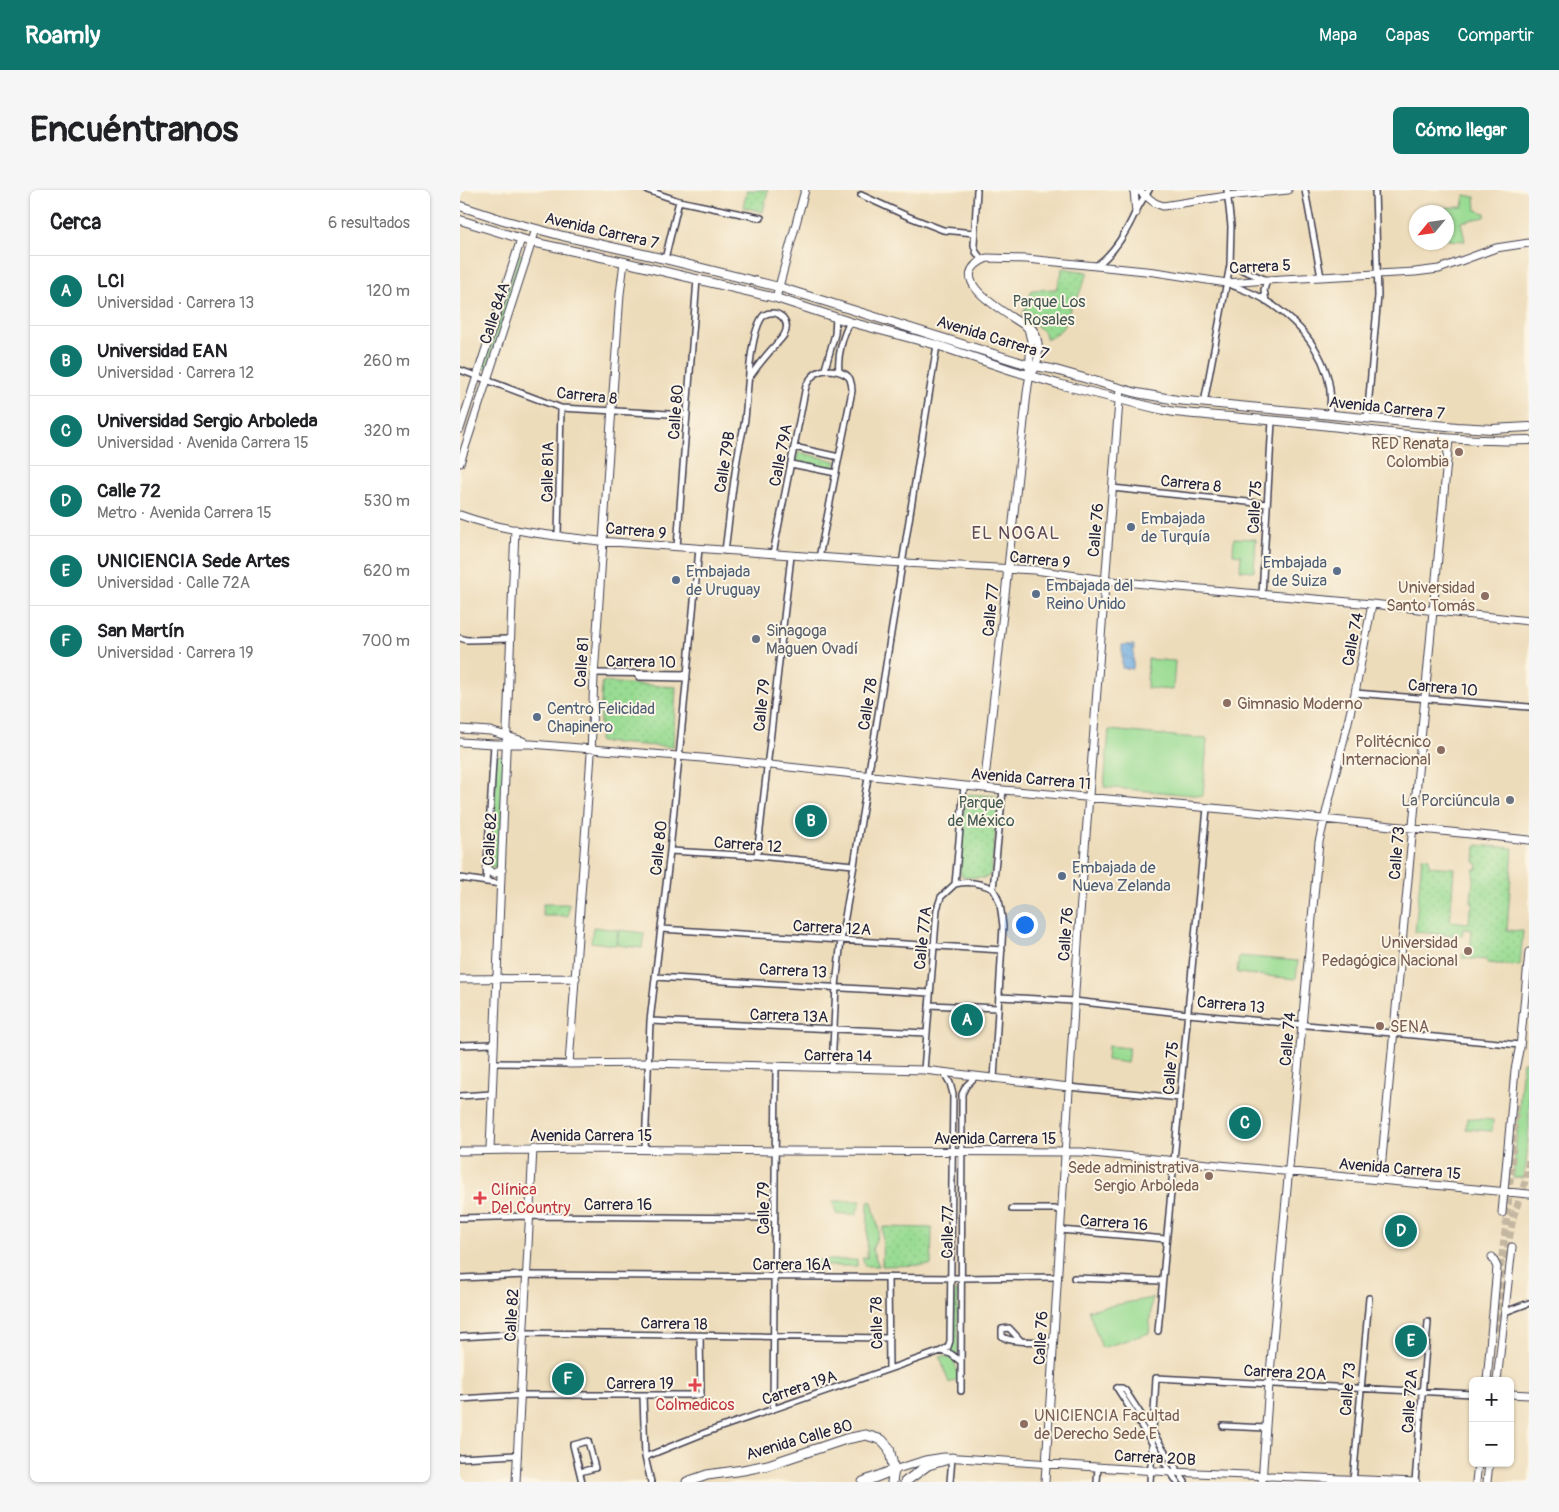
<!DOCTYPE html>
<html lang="es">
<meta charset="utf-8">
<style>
body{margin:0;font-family:Pangolin,sans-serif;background:#f6f6f6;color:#202124}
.controls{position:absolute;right:15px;bottom:15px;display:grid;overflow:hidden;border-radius:8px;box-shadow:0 1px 4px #0004}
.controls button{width:45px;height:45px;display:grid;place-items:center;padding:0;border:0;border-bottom:1px solid #e0e0e0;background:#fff;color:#202124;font:25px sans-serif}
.compass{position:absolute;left:949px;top:15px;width:45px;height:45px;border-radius:50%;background:#fff;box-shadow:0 1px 4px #0004;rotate:241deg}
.you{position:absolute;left:564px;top:734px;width:18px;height:18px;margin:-12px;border:4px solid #fff;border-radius:50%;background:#1a73e8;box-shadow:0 0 0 8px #1a73e833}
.badge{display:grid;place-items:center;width:32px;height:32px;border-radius:50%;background:#0f766e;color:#fff;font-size:16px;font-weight:700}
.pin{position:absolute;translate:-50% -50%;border:2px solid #fff;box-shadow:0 1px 5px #0006}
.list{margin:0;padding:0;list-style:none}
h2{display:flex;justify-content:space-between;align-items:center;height:65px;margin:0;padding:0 20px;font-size:21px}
h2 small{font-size:16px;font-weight:400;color:#757577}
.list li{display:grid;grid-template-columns:32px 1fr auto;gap:15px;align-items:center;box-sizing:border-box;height:70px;padding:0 20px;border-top:1px solid #e0e0e0}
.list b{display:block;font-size:19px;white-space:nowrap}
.list p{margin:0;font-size:16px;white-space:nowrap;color:#757577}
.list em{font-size:16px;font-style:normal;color:#757577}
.map{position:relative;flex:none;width:1069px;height:1292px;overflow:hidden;border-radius:8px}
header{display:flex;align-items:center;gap:30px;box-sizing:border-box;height:70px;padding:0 25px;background:#0f766e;color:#fff}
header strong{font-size:24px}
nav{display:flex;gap:28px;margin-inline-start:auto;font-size:18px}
.intro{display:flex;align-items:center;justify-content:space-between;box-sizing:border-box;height:120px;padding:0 30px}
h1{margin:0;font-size:35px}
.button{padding:12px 22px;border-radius:8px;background:#0f766e;color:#fff;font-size:18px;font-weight:700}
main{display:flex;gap:30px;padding:0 30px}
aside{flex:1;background:#fff;border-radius:8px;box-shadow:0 1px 4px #0004}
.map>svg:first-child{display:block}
.green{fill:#98db92;stroke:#5d7e66}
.park{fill:url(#park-dots);stroke:#5d7e66}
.water{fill:url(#water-waves);stroke:#48668e}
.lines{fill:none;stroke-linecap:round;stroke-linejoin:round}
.secondary-tunnel{stroke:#c4b7a1;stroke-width:7;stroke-dasharray:7 3.5;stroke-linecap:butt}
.street-casing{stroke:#403e4e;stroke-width:8}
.secondary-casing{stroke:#403e4e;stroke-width:9}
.primary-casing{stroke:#403e4e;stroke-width:10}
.highway-casing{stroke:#403e4e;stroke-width:11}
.street{stroke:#fff;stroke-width:5}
.secondary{stroke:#fff;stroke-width:7}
.primary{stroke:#fff;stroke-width:8}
.highway{stroke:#fff;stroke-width:9}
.education-dot{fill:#8d6e63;stroke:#fcf5e5;stroke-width:2}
.service-dot{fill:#5c6f8a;stroke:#fcf5e5;stroke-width:2}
.worship-dot{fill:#6b7280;stroke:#fcf5e5;stroke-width:2}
.health-dot{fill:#e0444e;stroke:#fcf5e5;stroke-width:2}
.labels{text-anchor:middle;stroke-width:4;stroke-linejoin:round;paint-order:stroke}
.street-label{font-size:16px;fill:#22223b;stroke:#fcf5e5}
.park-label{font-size:16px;fill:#455a55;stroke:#fcf5e5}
.education-label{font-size:16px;fill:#785e54;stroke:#fcf5e5;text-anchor:end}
.service-label{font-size:16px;fill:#4e5e75;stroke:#fcf5e5;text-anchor:start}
.worship-label{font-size:16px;fill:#5b616d;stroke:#fcf5e5;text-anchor:start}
.health-label{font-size:16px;fill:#be3a42;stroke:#fcf5e5;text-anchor:start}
.neighbourhood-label{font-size:18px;letter-spacing:1px;fill:#604a57;stroke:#fcf5e5}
</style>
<header>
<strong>Roamly</strong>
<nav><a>Mapa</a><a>Capas</a><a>Compartir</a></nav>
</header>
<div class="intro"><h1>Encuéntranos</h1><a class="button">Cómo llegar</a></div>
<main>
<aside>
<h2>Cerca<small>6 resultados</small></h2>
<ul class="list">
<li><span class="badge">A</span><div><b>LCI</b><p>Universidad · Carrera 13</p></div><em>120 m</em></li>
<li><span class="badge">B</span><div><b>Universidad EAN</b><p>Universidad · Carrera 12</p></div><em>260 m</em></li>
<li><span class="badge">C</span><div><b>Universidad Sergio Arboleda</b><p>Universidad · Avenida Carrera 15</p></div><em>320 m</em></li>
<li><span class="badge">D</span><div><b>Calle 72</b><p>Metro · Avenida Carrera 15</p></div><em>530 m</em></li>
<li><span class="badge">E</span><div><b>UNICIENCIA Sede Artes</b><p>Universidad · Calle 72A</p></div><em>620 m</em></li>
<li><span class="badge">F</span><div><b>San Martín</b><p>Universidad · Carrera 19</p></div><em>700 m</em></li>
</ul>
</aside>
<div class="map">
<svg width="1069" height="1292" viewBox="0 0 1069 1292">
<defs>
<pattern id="park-dots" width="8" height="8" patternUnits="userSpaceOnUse" patternTransform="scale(1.25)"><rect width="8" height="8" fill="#98db92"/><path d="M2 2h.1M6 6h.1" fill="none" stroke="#83bc7f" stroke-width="1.8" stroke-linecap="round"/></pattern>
<pattern id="water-waves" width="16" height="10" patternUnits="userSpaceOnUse" patternTransform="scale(1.25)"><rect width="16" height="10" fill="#6eabe0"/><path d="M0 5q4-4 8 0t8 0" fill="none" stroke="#5a8bb7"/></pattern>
</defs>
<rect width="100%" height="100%" fill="#fcf5e5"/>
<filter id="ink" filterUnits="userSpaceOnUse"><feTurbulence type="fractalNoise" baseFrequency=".02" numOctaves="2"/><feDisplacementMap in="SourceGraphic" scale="10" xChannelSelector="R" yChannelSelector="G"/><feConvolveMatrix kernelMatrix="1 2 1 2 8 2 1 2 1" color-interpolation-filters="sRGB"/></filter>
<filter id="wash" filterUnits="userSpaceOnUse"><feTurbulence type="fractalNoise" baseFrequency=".0096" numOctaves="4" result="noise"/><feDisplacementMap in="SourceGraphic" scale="20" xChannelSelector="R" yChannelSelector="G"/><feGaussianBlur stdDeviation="1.12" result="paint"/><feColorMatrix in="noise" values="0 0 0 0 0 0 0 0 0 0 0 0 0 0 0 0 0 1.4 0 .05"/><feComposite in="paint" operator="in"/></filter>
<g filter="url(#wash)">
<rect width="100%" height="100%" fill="#eddcba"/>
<!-- green -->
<path class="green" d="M1005,5L1015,7L1016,20L1025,23V27L1001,32L1005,51L988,50L986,22H968V18L1003,17Z
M59,64L65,66L27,180L22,178Z
M774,348L796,349L794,381L780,380L781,365L773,364Z
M688,469L715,471L713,500L687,498Z
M649,540L747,549L743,606L644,597Z
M35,565L45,566L39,678H29Z
M133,737L158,740L156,755L131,752Z
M159,740L184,743L182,758L157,755Z
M779,766L838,771L836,789L777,783Z
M648,856L669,858L667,873L647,870Z
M1063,872H1069V938L1066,975L1063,988L1053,987Z
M1007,928L1033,930L1032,941L1006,939Z
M373,1011H401L396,1024H376Z
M408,1011L412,1012L419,1041L412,1060L419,1076H405L402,1068H407Z
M347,1070H397V1076H347Z
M494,1101H498V1166L488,1160L493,1155L494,1152Z
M692,1108L689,1143L642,1158L628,1120Z
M486,1166C497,1172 497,1178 498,1190L489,1193L480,1167Z"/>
<!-- park -->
<path class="park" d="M287,0H308L303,22L283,17Z
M602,78L628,82L617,109L612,113L604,137L596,144L587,149C583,138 572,132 562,127L572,100L596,99L601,86Z
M338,262L376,271L374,280L336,271Z
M142,492L216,497L213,557L139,552Z
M508,604L536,606L539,609L531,682L529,686L524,688L505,687L501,685L499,680L505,608Z
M1016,655L1053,658L1047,740L1063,741L1060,776L1027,773V770L1002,768L1003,763H1010L1012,740L1003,739L1002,746L955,742L962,667L969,668V676L994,678L990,731L1009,733L1010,719H1012L1013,713L1011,712L1014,679H1017L1018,674L1015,673Z
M83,714H109L108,726H83Z
M423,1037L472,1038L471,1075L422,1076Z"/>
<!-- water -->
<path class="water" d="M662,455H674L673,479L662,478Z"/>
</g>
<g filter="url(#ink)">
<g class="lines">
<!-- secondary-tunnel -->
<path class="secondary-tunnel" d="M1046,1069L1053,1028L1065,992L1069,968
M1039,1088L1048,1018L1056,914
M1039,1141L1044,1082"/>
<defs>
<path id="street" d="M187,0L219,11L301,28
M517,0L514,55L516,62L522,70
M845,0L861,87
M401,5L447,26L483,40L514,43
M205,69L219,11
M770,75L807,90L804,100L806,111
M636,76C654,63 666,43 675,23C680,14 683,8 689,0
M769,94C781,99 794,103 805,110C844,134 878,177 869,225
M365,179L375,144L376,127
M0,180L101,218L227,225
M379,181C377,166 383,145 390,132
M744,213L770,75L771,36L767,0
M907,229L918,106L915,0
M334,257L379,267
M331,274L376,283
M652,298L807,314
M98,346L101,218
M217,357L237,89
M265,361C269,331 272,300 277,270C279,256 283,243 285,229C288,205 289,141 304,125C318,118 332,131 324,145C321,150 315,155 311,160C303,169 296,178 289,188
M313,364L346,196C353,182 361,178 376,181C381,182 387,184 390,189C391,192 392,197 392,201L359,368
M802,405L812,231
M0,448L7,450L50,449
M134,483L227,484
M179,487L227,488
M895,503L1069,517
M210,661L297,666L394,675
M297,666L331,366
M0,688L41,694
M26,692L34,554
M495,694C508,691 521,693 533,699
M201,739L542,760
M195,787L470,803
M539,807L614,811L728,824L1060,855
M469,815L538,818
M190,831L467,843
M0,855L34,854
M34,873L109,874
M372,878L376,796L381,750L394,675L477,155
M464,880L477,719L481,707L495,694L504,596
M534,889L543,736C541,722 541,710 533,699L543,600
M609,897L720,908
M0,906L32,904
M185,960L190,831L210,661L239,359
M552,1019H595L601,1021
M0,1028L69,1026L315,1028
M600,1040L706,1049
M428,1087L429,1179
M0,1088L66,1085L501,1088L597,1087
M614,1088L702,1091
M1045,1122L1069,1113
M698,1141L747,618
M0,1147L69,1143L429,1148
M561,1151L549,1138L542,1139V1146C549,1154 582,1151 593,1151
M481,1161L491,1164L500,1171
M657,1198H662L665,1200L725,1292
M657,1198L717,1292
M501,1201L502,904L506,896L515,887
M183,1205L185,1267L191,1292
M0,1209L66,1205H241L240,1146
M313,1219L316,877
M763,1236L806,1238
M185,1267L247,1242L481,1161L488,1157L490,1151L493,904L490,893L484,883
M0,1268L58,1265
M120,1282L135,1278L128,1251L113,1255L122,1292
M490,1292L492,1268
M637,1292L638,1277
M690,1292L696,1188L1013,1204
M893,1292L909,1108
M955,1292L968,1132"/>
<path id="secondary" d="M674,0L676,23
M678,0L695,13L703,16L767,6L828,0
M164,72L160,104L152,217L134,486L131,564L109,874L188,873L464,880L609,897
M316,108L345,0
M571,186L569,182L571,151L568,138C551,125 478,89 527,68L567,69L695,82L767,93L823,89L955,82L979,79L1036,58L1069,53
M0,239L61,49
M0,273L76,39
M0,325C44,341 93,346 139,351L427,372L575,380L651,391L912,414L1069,431
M0,539L30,541L63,551
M0,552L34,554H71L254,569L543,600L774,620L1069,650
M524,598L567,203C568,198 568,192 570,187C572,183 575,180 576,176C580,164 580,142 568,135
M26,678L33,684L42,680
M0,789L116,788
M1060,858L1069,762
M30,959L55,339
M0,961L122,959L327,961L621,962L1069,1004
M920,990L989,249
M1042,1023L1055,880L1060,855
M1027,1191L1037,1077L1032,1067
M1037,1191L1052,1057
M1050,1204L1069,1205
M434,1280L465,1270L484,1267L711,1282L956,1292
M56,1292L73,958
M585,1292L619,737L660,198
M802,1292L809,1194L859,652L895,503L912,414
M1016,1292L1018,1273
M1027,1292L1029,1273"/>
<path id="primary" d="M0,16L43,30L103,46L205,69L319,97L569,175L592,179L677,203L717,210L997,237L1032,239L1069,237
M0,30L72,52L164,72L316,108L390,132L477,155L551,180L598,194L695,218L714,222C774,228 835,231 895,239C953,246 1010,252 1069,250"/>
<path id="highway" d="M227,1292L247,1285L283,1280L308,1275L386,1249L406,1245L422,1250L429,1258L434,1280L432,1292
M403,1292L434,1280
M445,1292L468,1275L492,1268"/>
</defs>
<!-- street casing -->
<use href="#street" class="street-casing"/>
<!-- secondary casing -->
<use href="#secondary" class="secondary-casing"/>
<!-- primary casing -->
<use href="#primary" class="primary-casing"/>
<!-- highway casing -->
<use href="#highway" class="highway-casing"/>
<!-- street -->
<use href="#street" class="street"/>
<!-- secondary -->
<use href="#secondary" class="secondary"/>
<!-- primary -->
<use href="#primary" class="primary"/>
<!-- highway -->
<use href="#highway" class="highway"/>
</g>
</g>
<!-- markers -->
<g class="education-dot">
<circle cx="999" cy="262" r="5"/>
<circle cx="1025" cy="406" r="5"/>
<circle cx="767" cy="513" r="5"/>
<circle cx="981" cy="560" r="5"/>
<circle cx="1008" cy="761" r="5"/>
<circle cx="920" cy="836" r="5"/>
<circle cx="749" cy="986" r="5"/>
<circle cx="564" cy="1234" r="5"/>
</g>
<g class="service-dot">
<circle cx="671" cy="337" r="5"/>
<circle cx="877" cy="381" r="5"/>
<circle cx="216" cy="390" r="5"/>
<circle cx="576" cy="404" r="5"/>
<circle cx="77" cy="527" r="5"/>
<circle cx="602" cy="686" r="5"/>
</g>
<g class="worship-dot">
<circle cx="296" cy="449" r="5"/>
<circle cx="1050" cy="610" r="5"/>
</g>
<g class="health-dot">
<path d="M17.5 1000.5h5v5h5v5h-5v5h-5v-5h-5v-5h5z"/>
<path d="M232.5 1187.5h5v5h5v5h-5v5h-5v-5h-5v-5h5z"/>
</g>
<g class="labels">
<!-- street labels -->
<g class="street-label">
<text transform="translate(142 40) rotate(13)" y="6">Avenida Carrera 7</text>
<text transform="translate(800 76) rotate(-3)" y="6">Carrera 5</text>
<text transform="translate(34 123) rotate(-72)" y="6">Calle 84A</text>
<text transform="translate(533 147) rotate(17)" y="6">Avenida Carrera 7</text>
<text transform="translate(127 205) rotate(6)" y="6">Carrera 8</text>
<text transform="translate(927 217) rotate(6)" y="6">Avenida Carrera 7</text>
<text transform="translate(215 222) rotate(-86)" y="6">Calle 80</text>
<text transform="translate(320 265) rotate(-79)" y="6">Calle 79A</text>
<text transform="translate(264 272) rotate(-81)" y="6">Calle 79B</text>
<text transform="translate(87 282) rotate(-89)" y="6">Calle 81A</text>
<text transform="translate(731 293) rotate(6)" y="6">Carrera 8</text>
<text transform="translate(794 317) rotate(-87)" y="6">Calle 75</text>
<text transform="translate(176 340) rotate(5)" y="6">Carrera 9</text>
<text transform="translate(635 340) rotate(-85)" y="6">Calle 76</text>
<text transform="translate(580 369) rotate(6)" y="6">Carrera 9</text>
<text transform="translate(530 420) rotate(-84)" y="6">Calle 77</text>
<text transform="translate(892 449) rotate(-79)" y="6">Calle 74</text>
<text transform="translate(181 471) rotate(1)" y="6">Carrera 10</text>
<text transform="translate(121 472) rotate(-86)" y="6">Calle 81</text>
<text transform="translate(983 497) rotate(5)" y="6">Carrera 10</text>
<text transform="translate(407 514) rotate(-81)" y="6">Calle 78</text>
<text transform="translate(301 515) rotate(-84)" y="6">Calle 79</text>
<text transform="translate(571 588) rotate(5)" y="6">Avenida Carrera 11</text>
<text transform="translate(29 649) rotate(-87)" y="6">Calle 82</text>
<text transform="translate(288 654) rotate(4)" y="6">Carrera 12</text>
<text transform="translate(198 658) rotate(-84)" y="6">Calle 80</text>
<text transform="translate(936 663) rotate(-85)" y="6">Calle 73</text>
<text transform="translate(372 737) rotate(3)" y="6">Carrera 12A</text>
<text transform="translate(605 744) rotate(-86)" y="6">Calle 76</text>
<text transform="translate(462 748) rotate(-84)" y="6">Calle 77A</text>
<text transform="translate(333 780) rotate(3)" y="6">Carrera 13</text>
<text transform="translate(771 814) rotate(5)" y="6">Carrera 13</text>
<text transform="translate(329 825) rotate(2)" y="6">Carrera 13A</text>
<text transform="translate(827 849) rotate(-85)" y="6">Calle 74</text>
<text transform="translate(378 865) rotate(1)" y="6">Carrera 14</text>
<text transform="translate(710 878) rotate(-85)" y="6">Calle 75</text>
<text x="131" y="951">Avenida Carrera 15</text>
<text x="535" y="954">Avenida Carrera 15</text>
<text transform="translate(940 978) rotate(5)" y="6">Avenida Carrera 15</text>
<text x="158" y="1020">Carrera 16</text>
<text transform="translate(303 1018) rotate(-90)" y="6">Calle 79</text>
<text transform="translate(654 1032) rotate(4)" y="6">Carrera 16</text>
<text transform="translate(487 1042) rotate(-89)" y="6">Calle 77</text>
<text x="332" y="1080">Carrera 16A</text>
<text transform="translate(51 1125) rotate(-87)" y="6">Calle 82</text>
<text transform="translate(214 1133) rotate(1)" y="6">Carrera 18</text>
<text transform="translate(416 1133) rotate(-91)" y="6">Calle 78</text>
<text transform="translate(580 1148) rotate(-87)" y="6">Calle 76</text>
<text transform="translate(825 1182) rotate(3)" y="6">Carrera 20A</text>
<text x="180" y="1199">Carrera 19</text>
<text transform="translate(339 1197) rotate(-19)" y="6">Carrera 19A</text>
<text transform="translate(887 1199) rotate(-85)" y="6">Calle 73</text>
<text transform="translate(949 1211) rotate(-86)" y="6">Calle 72A</text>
<text transform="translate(339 1249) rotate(-16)" y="6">Avenida Calle 80</text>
<text transform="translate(695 1267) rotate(3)" y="6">Carrera 20B</text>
</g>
<!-- park labels -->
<g class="park-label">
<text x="589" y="117">Parque Los<tspan x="589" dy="18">Rosales</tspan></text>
<text x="521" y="618">Parque<tspan x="521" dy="18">de México</tspan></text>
</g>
<!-- education labels -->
<g class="education-label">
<text x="989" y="259">RED Renata<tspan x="989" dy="18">Colombia</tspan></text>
<text x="1015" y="403">Universidad<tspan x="1015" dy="18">Santo Tomás</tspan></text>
<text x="777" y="519" text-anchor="start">Gimnasio Moderno</text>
<text x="971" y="557">Politécnico<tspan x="971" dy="18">Internacional</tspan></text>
<text x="998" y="758">Universidad<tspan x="998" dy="18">Pedagógica Nacional</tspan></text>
<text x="930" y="842" text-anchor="start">SENA</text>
<text x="739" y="983">Sede administrativa<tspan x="739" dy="18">Sergio Arboleda</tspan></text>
<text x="574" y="1231" text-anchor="start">UNICIENCIA Facultad<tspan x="574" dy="18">de Derecho Sede E</tspan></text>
</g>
<!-- service labels -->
<g class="service-label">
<text x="681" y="334">Embajada<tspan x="681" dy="18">de Turquía</tspan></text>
<text x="867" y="378" text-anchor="end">Embajada<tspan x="867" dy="18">de Suiza</tspan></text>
<text x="226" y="387">Embajada<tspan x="226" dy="18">de Uruguay</tspan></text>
<text x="586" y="401">Embajada del<tspan x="586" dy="18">Reino Unido</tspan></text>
<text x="87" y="524">Centro Felicidad<tspan x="87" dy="18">Chapinero</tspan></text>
<text x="612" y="683">Embajada de<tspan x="612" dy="18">Nueva Zelanda</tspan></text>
</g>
<!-- worship labels -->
<g class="worship-label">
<text x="306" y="446">Sinagoga<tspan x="306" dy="18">Maguen Ovadí</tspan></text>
<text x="1040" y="616" text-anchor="end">La Porciúncula</text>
</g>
<!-- health labels -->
<g class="health-label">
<text x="31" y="1005">Clínica<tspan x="31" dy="18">Del Country</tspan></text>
<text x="235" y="1220" text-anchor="middle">Colmedicos</text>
</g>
<!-- neighbourhood labels -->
<g class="neighbourhood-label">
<text x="556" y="349">EL NOGAL</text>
</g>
</g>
</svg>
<div class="controls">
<button>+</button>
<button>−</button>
</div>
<svg class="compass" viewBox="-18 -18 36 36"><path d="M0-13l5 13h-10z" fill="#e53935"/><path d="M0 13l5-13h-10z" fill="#757577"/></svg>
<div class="you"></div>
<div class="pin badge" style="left:507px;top:830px">A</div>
<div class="pin badge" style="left:351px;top:631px">B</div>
<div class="pin badge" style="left:785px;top:933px">C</div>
<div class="pin badge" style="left:941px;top:1041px">D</div>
<div class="pin badge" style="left:951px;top:1151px">E</div>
<div class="pin badge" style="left:108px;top:1189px">F</div>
</div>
</main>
